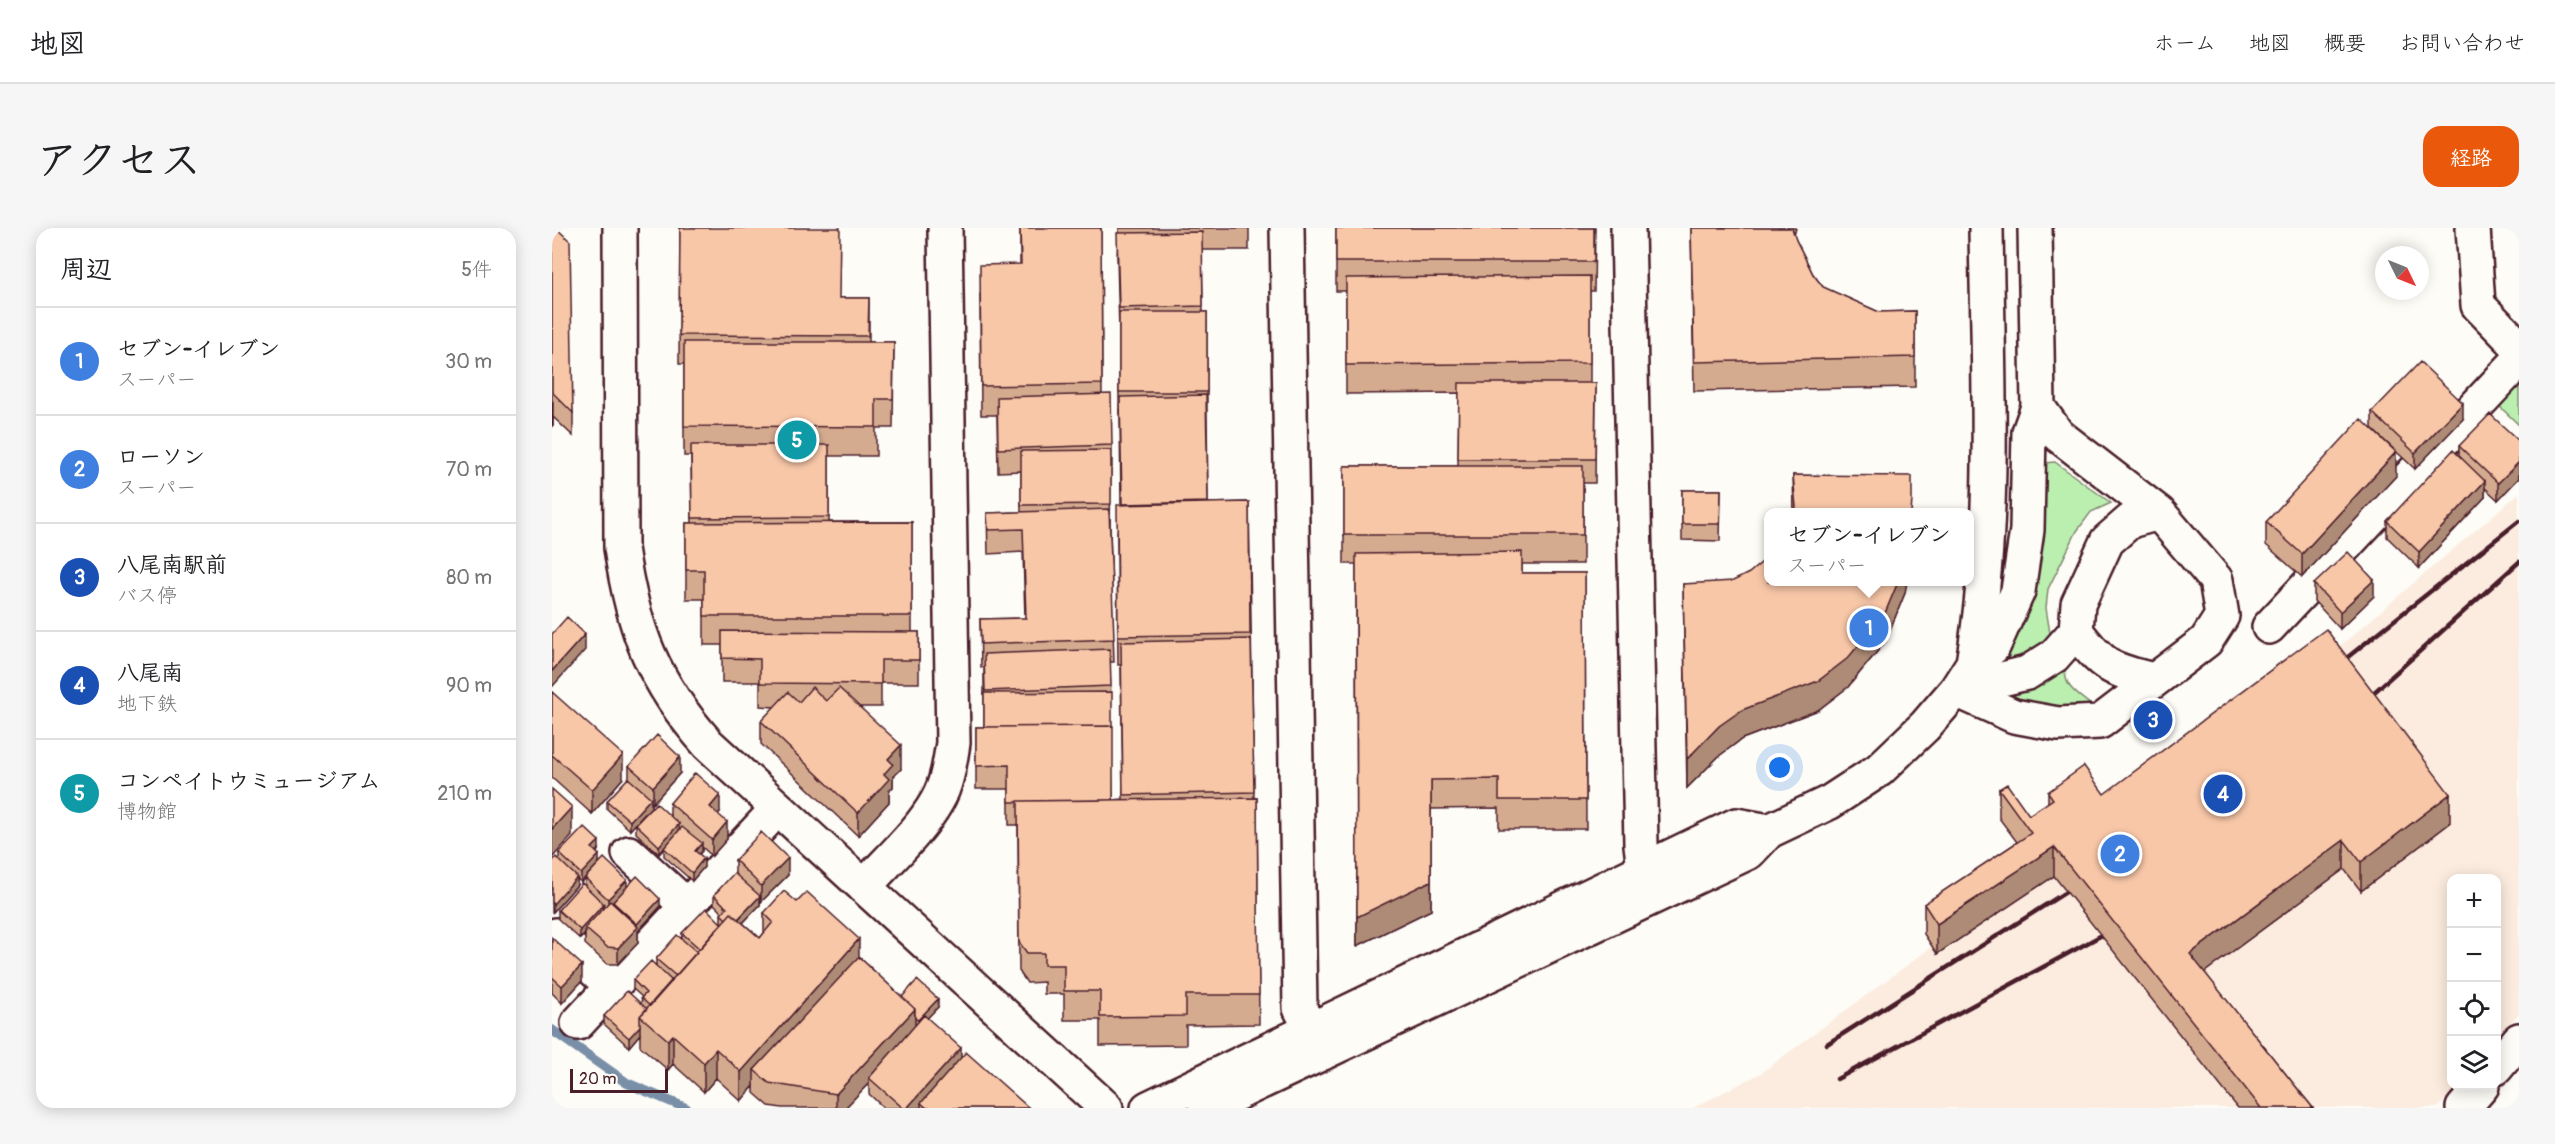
<!DOCTYPE html>
<html lang="ja">
<meta charset="utf-8">
<style>
body{margin:0;font-family:Pangolin,"Klee One",sans-serif;background:#f6f6f6;color:#202124}
.controls{position:absolute;right:18px;bottom:18px;display:grid;overflow:hidden;border-radius:12px;box-shadow:0 3px 15px #0003}
.controls button{width:54px;height:54px;display:grid;place-items:center;padding:0;border:0;border-bottom:2px solid #e0e0e0;background:#fff;color:#202124;font:30px sans-serif}
.compass{position:absolute;left:1823px;top:18px;width:54px;height:54px;border-radius:50%;background:#fff;box-shadow:0 3px 15px #0003;rotate:133deg}
.scale{position:absolute;left:18px;bottom:15px;width:98px;box-sizing:border-box;padding-left:6px;border:3px solid #4a1f2b;border-top:0;font-size:16px;line-height:21px;white-space:nowrap;color:#4a1f2b;-webkit-text-stroke:4px #fdfcf7;paint-order:stroke}
.you{position:absolute;left:1228px;top:540px;width:21px;height:21px;margin:-15px;border:4px solid #fff;border-radius:50%;background:#1a73e8;box-shadow:0 0 0 9px #1a73e833}
.badge{display:grid;place-items:center;width:39px;height:39px;border-radius:50%;background:#ea580c;color:#fff;font-size:20px;font-weight:700}
.pin{position:absolute;translate:-50% -50%;border:3px solid #fff;box-shadow:0 2px 6px #0006}
.popup{position:absolute;left:1212px;top:280px;width:210px;height:78px;box-sizing:border-box;display:grid;place-content:center;border-radius:12px;background:#fff;filter:drop-shadow(0 2px 4px #0005);font-size:20px;white-space:nowrap;color:#757577}
.popup b{font-size:22px;color:#202124}
.popup::after{content:'';position:absolute;left:50%;top:100%;margin-left:-12px;border:12px solid transparent;border-top-color:#fff}
.list{margin:0;padding:0;list-style:none}
h2{display:flex;justify-content:space-between;align-items:center;height:78px;margin:0;padding:0 24px;font-size:26px}
h2 small{font-size:20px;font-weight:400;color:#757577}
.list li{display:grid;grid-template-columns:39px 1fr auto;gap:18px;align-items:center;box-sizing:border-box;height:108px;padding:0 24px;border-top:2px solid #e0e0e0}
.list b{display:block;font-size:22px;white-space:nowrap}
.list p{margin:0;font-size:20px;white-space:nowrap;color:#757577}
.list em{font-size:20px;font-style:normal;color:#757577}
.icon{flex:none;width:33px;height:33px;fill:none;stroke:currentColor;stroke-width:2;stroke-linecap:round;stroke-linejoin:round}
.map{position:relative;flex:none;width:1967px;height:880px;overflow:hidden;border-radius:18px}
header{display:flex;align-items:center;gap:36px;box-sizing:border-box;height:84px;padding:0 30px;background:#fff;border-bottom:2px solid #e0e0e0}
header strong{font-size:28px}
nav{display:flex;gap:33px;margin-inline-start:auto;font-size:21px}
.intro{display:flex;align-items:center;justify-content:space-between;box-sizing:border-box;height:144px;padding:0 36px}
h1{margin:0;font-size:42px}
.button{padding:15px 27px;border-radius:18px;background:#ea580c;color:#fff;font-size:21px;font-weight:700}
main{display:flex;gap:36px;padding:0 36px}
aside{flex:1;background:#fff;border-radius:18px;box-shadow:0 3px 15px #0003}
.map>svg:first-child{display:block}
.built{fill:#fcecdf}
.green{fill:#baefb0;stroke:#82876e;stroke-width:1.5}
.lines{fill:none;stroke-linecap:round;stroke-linejoin:round}
.stream{stroke:#798fa7;stroke-width:10}
.minor-casing{stroke:#4a1f2b;stroke-width:38}
.minor{stroke:#fdfcf7;stroke-width:33}
.rail{stroke:#4a1f2b;stroke-width:4.5}
.wall{fill:#d5ab90;stroke:#4a1f2b;stroke-width:1.5}
.shaded-wall{fill:#ae8b76;stroke:#4a1f2b;stroke-width:1.5}
.building{fill:#f8c7a8;stroke:#4a1f2b;stroke-width:1.5}
</style>
<header>
<strong>地図</strong>
<nav><a>ホーム</a><a>地図</a><a>概要</a><a>お問い合わせ</a></nav>
</header>
<div class="intro"><h1>アクセス</h1><a class="button">経路</a></div>
<main>
<aside>
<h2>周辺<small>5件</small></h2>
<ul class="list">
<li><span class="badge" style="background:#3f7fe0">1</span><div><b>セブン-イレブン</b><p>スーパー</p></div><em>30 m</em></li>
<li><span class="badge" style="background:#3f7fe0">2</span><div><b>ローソン</b><p>スーパー</p></div><em>70 m</em></li>
<li><span class="badge" style="background:#1a4fb4">3</span><div><b>八尾南駅前</b><p>バス停</p></div><em>80 m</em></li>
<li><span class="badge" style="background:#1a4fb4">4</span><div><b>八尾南</b><p>地下鉄</p></div><em>90 m</em></li>
<li><span class="badge" style="background:#0f9aa8">5</span><div><b>コンペイトウミュージアム</b><p>博物館</p></div><em>210 m</em></li>
</ul>
</aside>
<div class="map">
<svg width="1967" height="880" viewBox="0 0 1967 880">
<rect width="100%" height="100%" fill="#fdfcf7"/>
<filter id="ink" filterUnits="userSpaceOnUse"><feTurbulence type="fractalNoise" baseFrequency=".0167" numOctaves="2"/><feDisplacementMap in="SourceGraphic" scale="12" xChannelSelector="R" yChannelSelector="G"/><feConvolveMatrix kernelMatrix="1 2 1 2 8 2 1 2 1" color-interpolation-filters="sRGB"/></filter>
<g filter="url(#ink)">
<!-- built -->
<path class="built" d="M1967,265V785L1945,811L1944,650H1900V858H1905L1886,880H1141L1209,845L1794,413Z"/>
<!-- green -->
<path class="green" d="M1967,149V197L1943,174Z
M1503,234L1559,275L1539,284L1525,303L1496,361L1494,380L1499,412L1459,436L1447,434L1491,235Z
M1514,437C1510,457 1523,465 1538,476L1517,482H1478L1443,461Z"/>
<g class="lines">
<!-- stream -->
<path class="stream" d="M0,802L75,855L134,880"/>
<defs>
<path id="minor" d="M68,0L69,320C81,402 101,454 156,516L554,880
M735,0L748,780L771,825
M1076,0L1089,617L1092,641
M1921,0L1926,77L1967,119
M1717,399L1967,132
M1524,403C1551,439 1559,442 1602,452
M1421,435C1445,292 1436,145 1434,0
M1404,462L1462,488L1506,496L1548,494L1654,413L1670,388L1664,352L1607,285L1506,207L1486,179
M1404,462L1475,445L1502,428L1524,403L1526,376L1555,313L1578,293L1607,285
M77,625L136,679
M312,659C336,632 367,605 385,573C395,556 398,534 401,515L393,0
M4,707L61,759
M26,795L226,580
M1944,840L1967,812
M596,880L1184,597L1217,603
M654,880L1197,624L1217,603L1278,574L1327,542L1373,498L1404,462L1420,437L1441,419L1466,363L1475,302L1477,204L1486,179L1483,0
M1911,880L1930,858"/>
</defs>
<!-- minor casing -->
<use href="#minor" class="minor-casing"/>
<!-- minor -->
<use href="#minor" class="minor"/>
<!-- rail -->
<path class="rail" d="M1782,440L1967,293
M1809,476L1967,334
M1275,816L1528,655
M1285,851L1550,707L1562,696"/>
</g>
<!-- wall -->
<path class="wall" d="M0,0L21,185V208L1,189V197L0,198Z
M128,0L287,70H317V114H342L341,200H324V228H277V294H360V404H367V455H329V479H308L349,541L341,549V559L337,563V574L306,608L209,516V493L223,479L208,478V454H170V417H152V371H134V295H140L139,228H132V136H127Z
M468,0H549L550,166L560,217V240H559L558,300L562,434H558L561,572L571,571L569,437H566L565,306L569,277L568,187H567V103L565,29L567,0H697V22H650L651,84H655V184L656,275L697,274L702,570H705L707,796L634,797V817L548,818V792H512V766H492V754L475,755L467,743L466,597H457V561H424V499H432V439H429L428,391L473,390L471,324L436,326L435,285L469,284V243L446,244L445,187H429L428,66L468,36Z
M784,0H1043L1042,63H1038V155H1044L1043,255H1031V336H970V345H1033L1034,601H947V580L879,581V682L805,718L804,336H792V238H906L907,165L794,166V63H784Z
M1139,0H1244L1242,8L1261,46L1271,59L1327,84L1363,83V159L1142,163Z
M1820,184L1911,191L1863,241L1820,201Z
M1967,213V250L1946,272L1933,260V269L1867,340L1835,309V293L1907,228V218Z
M1241,247L1360,285H1242Z
M1844,248L1750,349L1714,317V294Z
M1130,262H1169L1168,313L1130,312Z
M1131,356L1353,365L1333,414L1296,459L1266,482L1190,511L1167,528L1135,560Z
M1762,356L1822,368L1788,401L1762,373Z
M0,464L71,550L40,586L0,550Z
M77,538L128,545L101,575L99,574V579L78,602L55,581V573L77,550Z
M1447,561L1477,587L1496,575V564L1552,566L1898,595L1809,663L1792,641L1652,744L1761,880H1686L1502,648L1385,726L1372,706V676L1465,614L1447,590Z
M118,575L168,584L166,586L175,611L160,628L150,619V623L147,626L152,639L140,653L112,628V621L107,626L84,605V596L118,587Z
M47,621L45,624L47,635L75,659L108,679L86,703V715L66,736H55L33,716V706L28,711L6,691V682L33,658V650L37,646L29,654L25,651V657L1,684H0V634L7,632V625Z
M183,632L236,647L209,674L208,673V677L191,695L208,710L212,705V685L307,729L350,769L386,779L375,790L409,829L477,880H332L317,866V855L293,880H230L217,878L202,865V858L189,873L164,850L152,864L121,836L116,842L88,818V806L77,819L52,796V788L89,775L90,769L81,761V752L104,738V731L130,712V705L169,695V686L171,685L162,676V667L183,646Z
M0,710L30,753L10,775L0,765Z"/>
<!-- shaded-wall -->
<path class="shaded-wall" d="M1,174V197L0,198V175Z
M1911,175V191L1863,241V225Z
M1844,224V248L1750,349V326Z
M1967,234V250L1946,272V255Z
M1933,253V269L1867,340V324Z
M1822,352V368L1788,401V384Z
M1346,354H1355L1353,365L1333,414L1296,459L1266,482L1190,511L1167,528L1135,560V531L1167,498Z
M33,406V422L0,459V443Z
M349,517V541L341,549V559L337,563V574L306,608V585L332,546L336,531Z
M71,527V550L40,586V562Z
M128,529V545L101,575V559Z
M879,552V682L805,718V689Z
M1898,566V595L1809,663V634Z
M168,567V584L158,595V579Z
M99,570V579L78,602V593Z
M20,579V608L0,630V601Z
M175,594V611L160,628V612Z
M127,596V604L107,626V618Z
M1792,612V641L1638,755V726Z
M47,613V621L40,628V620Z
M150,615V623L143,631V623Z
M1502,619V648L1385,726V696Z
M47,627V635L29,654V646Z
M152,630V639L140,653V645Z
M236,630V647L209,674V658Z
M25,649V657L1,684V676Z
M75,652V660L56,679V671Z
M208,668V677L181,705V697Z
M108,671V679L86,703V715L66,736V720L85,700V696Z
M52,676V684L33,700V706L28,711V702Z
M307,711V740L202,842V858L189,873V844Z
M30,737V753L10,775V758Z
M386,771V779L366,800V792Z
M363,781V805L317,850V855L293,880H284V866Z
M88,798V806L77,819V810Z
M121,807V836L116,842V812Z
M409,820V837L369,875V880H355Z
M164,821V850L152,864V835Z"/>
<!-- building -->
<path class="building" d="M0,0H4L18,13L21,185L0,164Z
M128,0H288L287,70H317L316,108L127,107Z
M468,0H549L550,156L429,158L428,37L469,36Z
M784,0H1042V34H784Z
M1139,0H1240L1244,12L1261,46L1271,59L1327,84L1363,83V129L1142,134Z
M650,4L651,78L567,80L565,5Z
M1038,48V135L794,137V50Z
M567,84H655V164H567Z
M132,114H342L341,171H324V199L132,198Z
M1868,134L1911,175L1863,225L1820,184Z
M907,155H1044L1043,231H906Z
M559,166L560,217L446,221L445,169Z
M654,167L656,274L570,276L568,169Z
M1938,186L1967,213V234L1946,255L1907,218Z
M1809,191L1844,224L1750,326L1714,294Z
M139,217H277V289L140,290Z
M559,222V276L469,277V223Z
M1901,222L1933,253L1867,324L1835,293Z
M792,238H1031V307H792Z
M1241,247L1360,248V272L1359,285H1243L1244,279Z
M1130,262H1169L1168,296H1130Z
M697,274L698,406L566,408L565,277Z
M557,281L562,411L429,416L428,391L474,390L471,301L436,302L435,285Z
M360,294V388H152V342H134V295Z
M970,324V345H1033L1034,572H947V551L879,552V653L805,689L804,326Z
M1796,324L1822,352L1788,384L1762,356Z
M1216,329V354H1346L1333,385L1296,430L1266,453L1190,482L1167,498L1135,531L1131,356L1181,353L1197,345Z
M15,389L33,406L0,443V406Z
M1774,401L1898,566L1809,634L1792,612L1638,726L1761,880H1709L1502,619L1385,696L1372,676L1479,605L1447,561L1455,556L1477,587L1501,571L1496,564L1532,538L1552,566Z
M170,403L367,404V432H329V456L208,455V431L170,430Z
M699,411L702,564L571,567L569,414Z
M558,421L559,458L433,463L432,426Z
M260,459L274,473L287,460L349,517L336,531L341,536L332,546L337,551L306,585L209,493L236,464L247,474Z
M0,464L71,527L40,562L0,527Z
M560,464V498L432,499V465Z
M561,498V572L466,573V574H457V537L424,538V499Z
M105,507L128,529L101,559L77,538Z
M143,545L168,567L158,579L175,594L160,612L118,575Z
M76,550L99,570L78,593L55,573Z
M0,561L20,579L0,601Z
M705,570L707,767H634V788L548,789V763H512V737H492V725H475L467,714L466,573Z
M104,575L127,596L107,618L84,596Z
M32,599L47,613L40,620L47,627L29,646L7,625Z
M130,599L150,615L143,623L152,630L140,645L112,620Z
M209,604L236,630L209,658L183,632Z
M4,629L25,649L1,676L0,675V634Z
M52,630L75,652L56,671L33,650Z
M182,645L208,668L186,691L179,685L174,691L169,686L175,680L162,667Z
M85,648L108,671L85,696L61,674Z
M30,655L52,676L28,702L6,682Z
M232,663L245,674L255,664L307,711L189,844L164,821L152,835L121,807L116,812L88,788L179,685L208,710L221,694L212,685Z
M58,673L86,699L66,720L55,719L33,700Z
M154,680L170,696L148,721L130,705Z
M125,707L145,724L124,748L104,731Z
M0,710L30,737L10,758L0,749Z
M307,729L363,781L284,866L217,855L202,842Z
M99,733L120,753L98,778L89,770L94,765L81,752Z
M365,752L386,771L366,792L363,790V781L350,769Z
M75,763L95,781L88,788V798L77,810L52,788Z
M372,787L409,820L355,880H351L317,850Z
M414,824L477,880H375L369,875Z"/>
</g>
</svg>
<div class="controls">
<button>+</button>
<button>−</button>
<button><svg class="icon" aria-label="locate" viewBox="0 0 24 24"><circle cx="12" cy="12" r="6"/><path d="M12 2v4M12 18v4M2 12h4M18 12h4"/></svg></button>
<button><svg class="icon" aria-label="layers" viewBox="0 0 24 24"><path d="M12 4l9 5-9 5-9-5zM3 14l9 5 9-5"/></svg></button>
</div>
<svg class="compass" viewBox="-18 -18 36 36"><path d="M0-13l5 13h-10z" fill="#e53935"/><path d="M0 13l5-13h-10z" fill="#757577"/></svg>
<div class="scale">20 m</div>
<div class="you"></div>
<div class="pin badge" style="left:1317px;top:400px;background:#3f7fe0">1</div>
<div class="popup"><b>セブン-イレブン</b>スーパー</div>
<div class="pin badge" style="left:1568px;top:626px;background:#3f7fe0">2</div>
<div class="pin badge" style="left:1601px;top:492px;background:#1a4fb4">3</div>
<div class="pin badge" style="left:1671px;top:566px;background:#1a4fb4">4</div>
<div class="pin badge" style="left:245px;top:212px;background:#0f9aa8">5</div>
</div>
</main>
